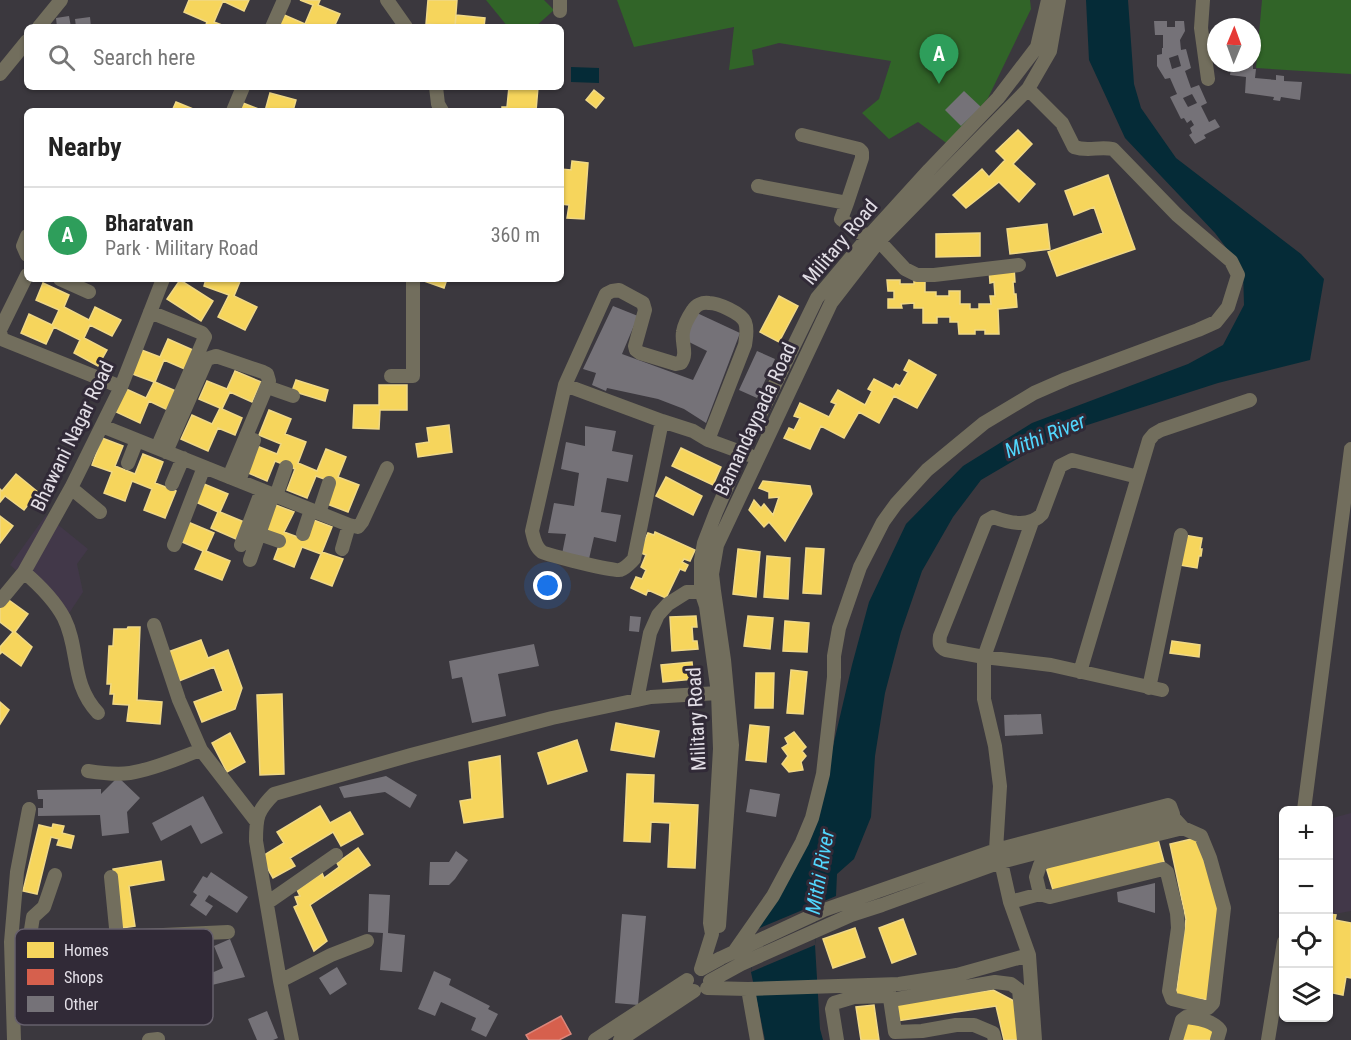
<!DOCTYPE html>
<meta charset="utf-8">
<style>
body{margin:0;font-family:"Roboto Condensed",sans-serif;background:#f2f2f2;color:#222}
.controls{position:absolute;right:18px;bottom:18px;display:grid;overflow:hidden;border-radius:9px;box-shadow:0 2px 4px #0004}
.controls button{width:54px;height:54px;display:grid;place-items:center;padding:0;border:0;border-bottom:2px solid #e0e0e0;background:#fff;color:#222;font:30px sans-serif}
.compass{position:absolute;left:1207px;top:18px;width:54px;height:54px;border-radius:50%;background:#fff;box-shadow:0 2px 4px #0004;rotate:1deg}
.you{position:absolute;left:548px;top:586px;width:21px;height:21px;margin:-15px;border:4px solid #fff;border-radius:50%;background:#1a73e8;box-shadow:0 0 0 9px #1a73e833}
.badge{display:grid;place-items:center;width:39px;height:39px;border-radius:50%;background:#db2777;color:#fff;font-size:20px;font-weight:700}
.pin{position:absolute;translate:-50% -50px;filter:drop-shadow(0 2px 3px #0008)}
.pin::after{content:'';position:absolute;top:32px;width:21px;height:18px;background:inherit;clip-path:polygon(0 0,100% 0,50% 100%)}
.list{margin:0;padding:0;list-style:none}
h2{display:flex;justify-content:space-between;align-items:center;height:78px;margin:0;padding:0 24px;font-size:26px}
h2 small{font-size:20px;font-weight:400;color:#767676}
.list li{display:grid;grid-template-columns:39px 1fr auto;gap:18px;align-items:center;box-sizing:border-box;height:96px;padding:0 24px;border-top:2px solid #e0e0e0}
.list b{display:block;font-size:22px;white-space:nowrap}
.list p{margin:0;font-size:20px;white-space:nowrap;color:#767676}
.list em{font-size:20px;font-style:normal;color:#767676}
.icon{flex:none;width:33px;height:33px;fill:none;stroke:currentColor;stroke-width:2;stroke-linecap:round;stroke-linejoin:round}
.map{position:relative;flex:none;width:1351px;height:1040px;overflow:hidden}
.search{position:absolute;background:#fff;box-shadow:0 2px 4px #0004;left:24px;top:24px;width:540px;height:66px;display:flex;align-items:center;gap:15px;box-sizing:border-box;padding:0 21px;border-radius:9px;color:#767676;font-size:22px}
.panel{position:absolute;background:#fff;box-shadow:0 2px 4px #0004;left:24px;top:108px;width:540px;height:174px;border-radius:9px}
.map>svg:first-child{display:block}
.built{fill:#423849}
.green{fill:#316428}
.water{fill:#052b37}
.pier{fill:#3b383e}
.homes{fill:#f6d55c;stroke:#f0d885;stroke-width:1.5}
.shops{fill:#d6604d;stroke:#da867b;stroke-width:1.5}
.building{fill:#757278;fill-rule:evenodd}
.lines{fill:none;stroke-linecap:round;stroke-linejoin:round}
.minor{stroke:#726e5d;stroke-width:14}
.labels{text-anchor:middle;stroke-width:6;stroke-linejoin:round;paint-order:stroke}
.street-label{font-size:20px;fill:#e2dee6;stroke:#312a37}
.water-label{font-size:21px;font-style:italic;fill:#51d6fd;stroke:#312a37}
.key{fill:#312a37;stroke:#66606c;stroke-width:1.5}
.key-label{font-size:16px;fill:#e2dee6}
</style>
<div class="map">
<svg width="1351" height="1040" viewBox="0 0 1351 1040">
<rect width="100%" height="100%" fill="#3b383e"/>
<!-- built -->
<path class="built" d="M46,515L88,549L77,564L83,592L68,615L10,565Z
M1351,813V911L1329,915V819Z"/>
<!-- green -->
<path class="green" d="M486,0H544L554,10L535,27H508Z
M617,0H1030L1031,9L988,98L949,145L918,122L889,139L862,113L879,99L891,61L779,43L752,50L754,65L729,70L734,27L634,47Z
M1262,0H1351V74L1256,68Z"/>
<!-- water -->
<path class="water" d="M1086,0H1128L1134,84L1141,108L1176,158L1301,254L1324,279L1310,360L1218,383L1075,429L1027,453L981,480L953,517L922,571L901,632L885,693L875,756L871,817L854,859L837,874L836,896L817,904L815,945L820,1029L823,1040H765L751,972L755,930L812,836L852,665L869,602L906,524L963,466L1032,423L1188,364L1223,345L1244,305L1243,270L1215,233L1125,138L1089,60Z
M571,67L599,68V83L571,82Z"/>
<!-- pier -->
<path class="pier" d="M817,904L815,945L751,972L755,930Z"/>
<!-- homes -->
<path class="homes" d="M189,0H249L244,11L223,1L214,22L227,27H205L207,22L184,12Z
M300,0H320L318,5L340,14L334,27H277L282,14L305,24L313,5Z
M428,0H457L455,26L426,24Z
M456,15L485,18L484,27H455Z
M509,87H538L536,111H502V107H507Z
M594,90L604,98L596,108L586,100Z
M270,93L296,100L293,111H265Z
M176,102L198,111H172Z
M243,103L264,111H240Z
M1018,130L1032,144L1013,164L1035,184L1019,202L999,182L966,208L953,195L982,169L989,177L1005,160L996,151Z
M572,161L588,163L584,219L567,218L569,205L561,204V169L571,170Z
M1108,175L1135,249L1057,276L1048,252L1103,233L1094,207L1074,215L1065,191Z
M1047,224L1050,249L1010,254L1007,229Z
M980,233V256L936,257V234Z
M1014,267L1015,282H1013L1014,294H1016L1017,307L998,309L999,334H985V330H975V334H959L958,322H950V317H937V323H923V308H914V303L901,304L902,308H888V299H894V291H888L887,280H900V284H914V280L925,279V292H936V296H949V291H960V304H970V309H979V304H991L990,296H995L994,282L990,283L989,269Z
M206,279H241L234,296L257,307L245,330L218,317L229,295L204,286Z
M422,279H447L444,288L421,280Z
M180,280L213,301L201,321L167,299Z
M43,283L69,295L64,307L89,320L95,307L121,320L112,336L90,325L84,338L107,350L98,366L74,353L80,340L54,327L46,344L21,333L29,314L52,325L59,310L36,300Z
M779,296L798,306L779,342L760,332Z
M168,339L195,351L187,370L164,360L155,382L178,392L170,411L149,401L140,423L114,411L124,388L146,398L154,382L130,373L139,349L160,357Z
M909,360L936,375L917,408L894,396L879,423L859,412L844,438L821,426L810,449L784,438L789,428L794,430L800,418L794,416L800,403L829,417L836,404L831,402L838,390L865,405L872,391L868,389L874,379L893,389L896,384L900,386L908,372L904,370Z
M235,371L261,382L252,402L230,392L222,409L242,418L235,435L218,428L208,451L181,439L192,415L212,424L220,408L199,399L207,381L227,389Z
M296,380L328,390L325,401L292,391Z
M379,385H407V410H380L379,429L353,428L354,405H379Z
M269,410L291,419L285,434L306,442L298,463L317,471L326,449L346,457L338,477L359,485L348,512L327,504L335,483L316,476L307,498L287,490L295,469L275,461L267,481L246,472L257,446L277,454L281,444L259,435Z
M449,425L452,452L418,457L416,444L429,442L427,428Z
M102,438L123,446L115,466L135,474L143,454L163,462L155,483L176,491L165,518L144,510L152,489L132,481L125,501L104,493L112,472L92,465Z
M681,448L721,467L713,485L672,466Z
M16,474L38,492L24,510L5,496L0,502V489L2,491Z
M666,477L702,496L693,515L656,496Z
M763,481L810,486L812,494L785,541L769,522L764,527L749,510L754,500L761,508L764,504L773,515L779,497L769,498V492L759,488Z
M204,484L228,494L220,512L244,522L236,539L211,528L218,512L196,502Z
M273,504L294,512L284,532L303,539L311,519L332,527L322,552L343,559L332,586L311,578L321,554L302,547L294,567L274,559L282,538L262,531Z
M0,516L13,526L0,543Z
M188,522L214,533L206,551L230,561L222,580L195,569L203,551L180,541Z
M655,532L695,550L690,561L684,559L682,562L688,565L685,571L680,569L666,598L648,590L646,595L631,588L636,577L642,579L646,570L641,567L646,555L639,552L648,533L654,535Z
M1184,535L1202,538L1200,549H1202L1201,556H1199L1197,568L1179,565Z
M806,548L824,549L821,594L803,593Z
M738,549L760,552L756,597L733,594Z
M767,556L790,558L788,599L764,597Z
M6,598L28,614L15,632L32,647L21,666L2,652L0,654V647L13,632L0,622V606Z
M696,616L697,627H692L693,641H697L698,649L672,651L670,617Z
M748,616L773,618L770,649L744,646Z
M785,621L809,623L807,652L783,651Z
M128,627H140L137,700L162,702L160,724L127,721L129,705L113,704L114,694H110L111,684H107L109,646H113L114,629H127Z
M201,640L208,658L228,650L242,688L235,709L202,722L194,702L223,691L214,667L179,681L168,652Z
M1172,641L1200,645L1199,657L1170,653Z
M692,662L694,679L663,682L661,665Z
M791,670L807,672L803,714L787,713Z
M756,673H774L773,708H755Z
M282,694L284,774L260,775L257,695Z
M0,702L9,710L0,724Z
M616,723L659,731L654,757L611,750Z
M750,725L769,727L766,762L746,760Z
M794,732L806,747L802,751L806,756L801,762L803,770L789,772L782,764L788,756L782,748L788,744L785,738Z
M230,733L245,762L227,772L212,743Z
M577,740L587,771L548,784L538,753Z
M500,756L503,817L464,823L460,801L472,799L469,762Z
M627,774L654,775L653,803L698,805L695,868L668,867L670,823L651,822L650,842L624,841Z
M320,806L330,823L350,812L363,834L341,846L333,832L290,858L295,866L273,878L261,857L284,843L277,832Z
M53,824L64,826L62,833L74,836L71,848L57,845L59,839L51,837L37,894L23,891L39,825L52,828Z
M1157,836L1164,862L1054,893L1046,867Z
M1196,838L1219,903L1209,1000L1176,995L1186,919L1170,844Z
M358,848L370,865L310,905L327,941L314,951L294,907L298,905L295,897L300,896L297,890L322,873L324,878L339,867L337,863Z
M161,861L164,880L129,886L135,926L122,928L113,869Z
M1328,914L1336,915L1335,920L1351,923V978L1346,977L1343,995L1328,992Z
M903,919L916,954L892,963L879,928Z
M855,928L865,957L833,968L823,939Z
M993,990L1016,1002L1022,1040H1004L996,1006L897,1021L895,1004Z
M874,1005L879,1040H861L856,1007Z
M1187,1020L1215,1028L1212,1040H1181Z"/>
<!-- shops -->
<path class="shops" d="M561,1016L571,1034L559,1040H529L526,1035Z"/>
<!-- building -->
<path class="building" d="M69,16L71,27H57L56,18Z
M90,17L91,27H76L75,19Z
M1154,21H1167V27H1175V21H1184L1185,31L1180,40L1181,50L1186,49L1191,68L1185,71L1191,88L1199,85L1207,103L1201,106L1209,122L1215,119L1220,127L1204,135L1206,138L1195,144L1189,135L1192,133L1190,128L1194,125L1191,120L1187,123L1184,118L1181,119L1170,97L1177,94L1170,78L1165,79L1157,66V55L1162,54V48H1163V35H1155ZM1178,55L1181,66L1172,69L1169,58ZM1192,94L1197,103L1188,107L1183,98Z
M1234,63H1253V69H1256L1255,78L1276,80V75L1284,76V81L1302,82L1300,100L1281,97L1280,101L1273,100L1274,97L1245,93L1246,77L1230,75L1231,68H1234Z
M964,91L981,107L961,126L945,110Z
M613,306L638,316L622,354L693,380L707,351L685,340L697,313L740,333L706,423L684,409L658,399L607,388L606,391L592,385L596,373L583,369Z
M757,351L775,359L757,398L739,390Z
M585,426L616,431L612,451L633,455L628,482L607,478L601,512L621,515L616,542L594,537L589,559L562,554L566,534L548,533L554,503L574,506L579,473L561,469L566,442L585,446Z
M630,616L641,617L639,632L629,631Z
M534,644L539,666L498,674L506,716L472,723L462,677L452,679L449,661Z
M1041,714L1043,734L1005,736L1004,715Z
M386,776L417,795L410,808L385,792L344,798L339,787Z
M118,777L140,798L127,812L129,833L102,836L100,815L38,816V808H43V799H38L37,790L101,789V794Z
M750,789L780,794L776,817L746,812Z
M203,796L223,833L201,844L191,825L161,841L152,823Z
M456,851L468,860L455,879L449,885H429L430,862H449Z
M211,872L248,897L237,913L209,895L205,901L213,906L206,916L190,905L197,895L193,892L203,876L207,878Z
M1155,883V913L1118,902L1117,892Z
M369,894L390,895L388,933L405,935L402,972L380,970L383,933L368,932Z
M622,914L646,916L638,1005L615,1003Z
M230,939L245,977L212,985L201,1007L188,1002L193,981L223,968L214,946Z
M337,967L347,984L330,995L319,978Z
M434,971L451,979L449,985L490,1006L488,1009L498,1014L486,1037L471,1030L476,1018L441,1002L435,1016L418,1009Z
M267,1011L278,1038L273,1040H257L248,1019Z"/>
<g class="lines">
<!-- minor -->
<path class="minor" d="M387,0L406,27
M560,0V11
M1203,0L1201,28L1208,79
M39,27L61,0
M272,27L284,0
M0,74L27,41
M436,87L438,104L442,111
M233,111L243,87
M802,135L859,149L862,152V158L847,203
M758,186L847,203L841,219L859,232L879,241L905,269L917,275H934L1019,265
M27,236L23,246L27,255
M27,275L0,330L1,337L4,340L121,387
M60,279L89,292
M150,312L202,333L205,337L157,448
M391,376H413V279
M565,385L606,294L612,291L619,290L643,303L645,310L635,346L636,350L640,353L676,364L681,363C688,353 681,343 683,332C684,325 689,316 693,310C696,305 702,302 709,303C718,303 741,313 745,322C748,329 746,338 745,345L708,440
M273,389L293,396
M662,421L634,559C630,563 626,568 620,570C615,572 548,555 542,552C535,547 534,539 532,531L565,385L662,421L693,431L708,440L749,455
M102,426L349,525L358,527L362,522L387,468
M166,452L207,359L216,356L263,372L267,374L269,381L229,477
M128,463L137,440
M239,481L254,440
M172,484L183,458
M71,488L100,512
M276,496L286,467
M319,513L329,483
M1032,522L984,657L1051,665L1162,690
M259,534L279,541
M303,534L311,510
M174,545L204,467
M241,545L262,490
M342,549L349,525
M250,560L273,494
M24,572C38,584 55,601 64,618C80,650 70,683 98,713
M0,601L24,572L71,488L121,387L163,279
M154,625L179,700L201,750L256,821
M1080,672L1149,440L1154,434L1161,430L1250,400
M1149,688L1181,535
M637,700L650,633L658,615L668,604L687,592L709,591
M88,771C101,773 116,775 130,773C155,769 178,758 201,750
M1304,810L1351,449
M111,877L117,938
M1040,894L1036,877L1040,865L1045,862L1183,828
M1010,902L1040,894L1050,897L1163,869L1167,872L1177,913L1178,928L1169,991L1172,999L1208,1008L1213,1003L1224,908L1210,858L1201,836L1183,828L1172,816
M267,903L336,855
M719,926L732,745L724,660L714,591L712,574L717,545L831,303L879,241L1028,89L1050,51L1059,0
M11,942L228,932
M29,942L33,917L44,907L55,875
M734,952L773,896L802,842L812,818L823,774L834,677V656L839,628L860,567L883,522L896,504L927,470L984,423L1034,393L1066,379L1198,330L1216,322L1228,307L1238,275L1231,261L1177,215L1113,149C1098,146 1089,152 1074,147L1062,123L1028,89
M701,969L712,934L710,923L720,749L718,693L706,606L701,591V560L704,543L716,512L742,452L817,298L869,236L929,170L998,98L1037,47L1048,0
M701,969L721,958L824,910L996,850L1168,805L1170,806L1173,814L1171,818L1001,862L882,905L851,915L741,964L710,981
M280,981L331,955L367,941
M707,988L748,989L899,984L957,975L1029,955
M748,989L757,1040
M889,992L895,1032L922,1031L956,1025H974L993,1033L995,1040
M891,1000L995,982L1011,984L1019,990L1024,1040
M14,1040L11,942L17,872L29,809
M149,1040L158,1039
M292,1040L280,981L256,841C256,817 257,811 274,794L411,755L552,718L651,697L718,693
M595,1040L687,980
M620,1040L694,991
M837,1040L832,1009L834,1003L854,997L890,996
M1035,1040L1029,955L1010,902L1001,862L996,850L1000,786L995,746L984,699V657L946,650C939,647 939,643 940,636L986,521L993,517C1009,523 1030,528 1042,514L1060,466L1072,460L1138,477
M1176,1040L1182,1020L1186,1017C1198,1019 1212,1020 1220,1030L1217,1040
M1268,1040L1284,942"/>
</g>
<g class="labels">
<!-- street labels -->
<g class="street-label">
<text transform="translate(840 242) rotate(-50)" y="7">Military Road</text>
<text transform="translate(755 419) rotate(-65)" y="7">Bamandaypada Road</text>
<text transform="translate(72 436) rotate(-64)" y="7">Bhawani Nagar Road</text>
<text transform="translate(696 719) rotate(-93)" y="7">Military Road</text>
</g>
<!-- water labels -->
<g class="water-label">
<text transform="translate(1045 436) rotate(-22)" y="7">Mithi River</text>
<text transform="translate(820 872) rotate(-80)" y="7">Mithi River</text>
</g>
</g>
<!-- legend -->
<rect x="15" y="929" width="198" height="96" rx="9" class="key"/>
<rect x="27" y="942" width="27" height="16" fill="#f6d55c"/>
<rect x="27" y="969" width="27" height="16" fill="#d6604d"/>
<rect x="27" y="996" width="27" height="16" fill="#757278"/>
<g class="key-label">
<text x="64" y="956">Homes</text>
<text x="64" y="983">Shops</text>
<text x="64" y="1010">Other</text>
</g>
</svg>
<div class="controls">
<button>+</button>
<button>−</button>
<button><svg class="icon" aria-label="locate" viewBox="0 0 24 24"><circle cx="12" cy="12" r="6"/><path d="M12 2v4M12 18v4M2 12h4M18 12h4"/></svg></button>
<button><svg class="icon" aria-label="layers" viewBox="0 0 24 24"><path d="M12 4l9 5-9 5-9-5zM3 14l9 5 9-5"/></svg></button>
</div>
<svg class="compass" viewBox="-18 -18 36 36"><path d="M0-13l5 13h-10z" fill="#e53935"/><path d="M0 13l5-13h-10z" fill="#767676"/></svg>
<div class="you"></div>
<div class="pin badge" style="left:939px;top:84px;background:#2e9e5b">A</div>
<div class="search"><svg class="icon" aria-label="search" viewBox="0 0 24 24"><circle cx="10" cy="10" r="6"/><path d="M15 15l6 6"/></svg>Search here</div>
<section class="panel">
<h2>Nearby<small></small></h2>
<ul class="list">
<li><span class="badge" style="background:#2e9e5b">A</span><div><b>Bharatvan</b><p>Park · Military Road</p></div><em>360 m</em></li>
</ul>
</section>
</div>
